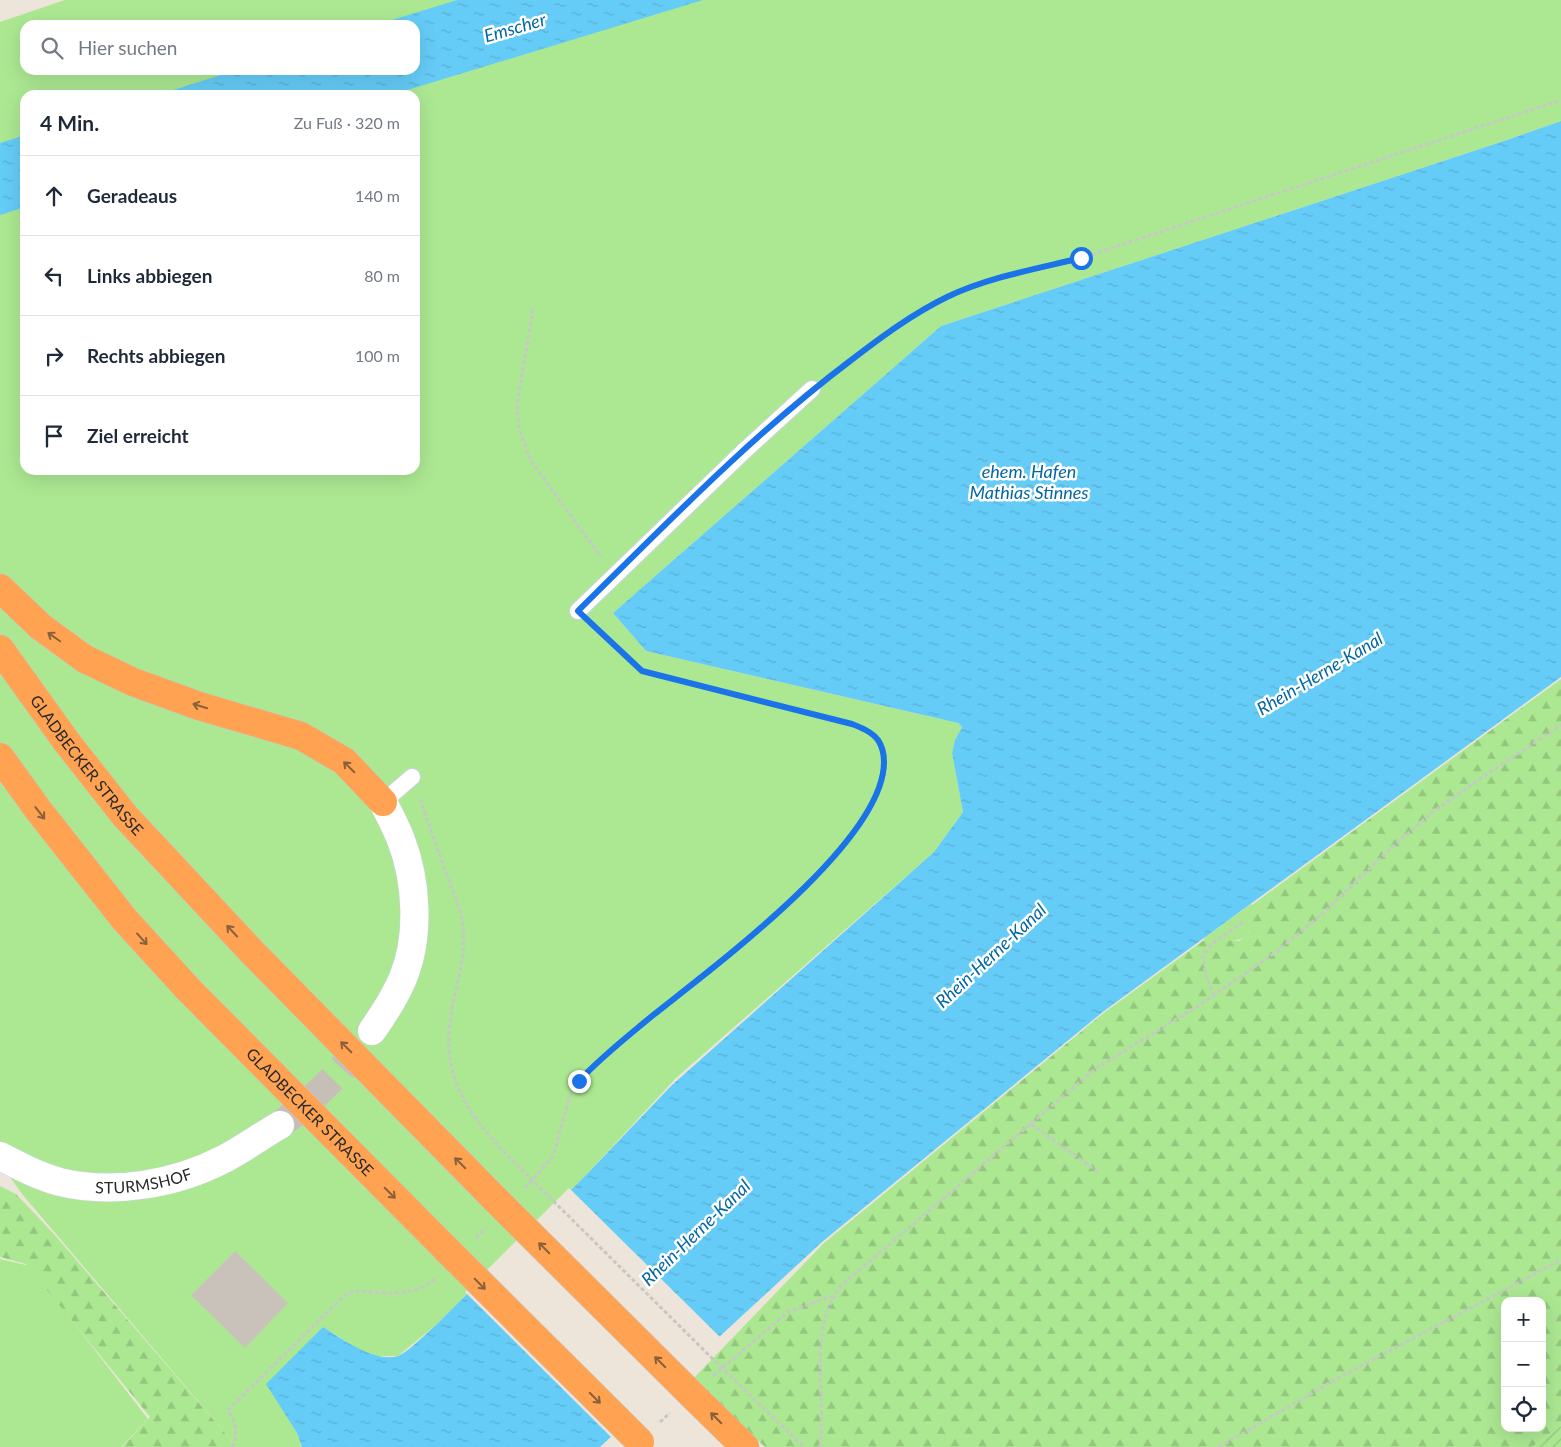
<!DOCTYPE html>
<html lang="de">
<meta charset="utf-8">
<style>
body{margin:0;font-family:Lato,sans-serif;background:#f6f6f7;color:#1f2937}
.controls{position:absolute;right:15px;bottom:15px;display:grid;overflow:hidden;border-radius:10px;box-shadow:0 5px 20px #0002}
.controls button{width:45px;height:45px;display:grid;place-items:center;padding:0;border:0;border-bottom:1px solid #e0e1e3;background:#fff;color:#1f2937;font:25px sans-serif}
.stop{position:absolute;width:15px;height:15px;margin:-11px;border:4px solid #1a73e8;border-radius:50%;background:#fff}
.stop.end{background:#1a73e8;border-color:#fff;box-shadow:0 1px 5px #0008}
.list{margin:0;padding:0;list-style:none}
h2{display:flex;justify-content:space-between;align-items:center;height:65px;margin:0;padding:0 20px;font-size:21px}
h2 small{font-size:16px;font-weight:400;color:#747a83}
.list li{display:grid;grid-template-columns:32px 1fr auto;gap:15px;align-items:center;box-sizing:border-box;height:80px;padding:0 20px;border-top:1px solid #e0e1e3}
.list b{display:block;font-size:19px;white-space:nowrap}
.list em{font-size:16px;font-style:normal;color:#747a83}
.icon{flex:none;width:28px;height:28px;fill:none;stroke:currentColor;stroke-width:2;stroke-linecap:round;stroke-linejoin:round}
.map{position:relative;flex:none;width:1561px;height:1447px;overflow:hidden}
.search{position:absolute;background:#fff;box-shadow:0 5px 20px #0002;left:20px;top:20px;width:400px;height:55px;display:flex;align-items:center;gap:12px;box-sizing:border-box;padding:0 18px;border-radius:15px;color:#747a83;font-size:19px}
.panel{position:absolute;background:#fff;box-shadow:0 5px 20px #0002;left:20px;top:90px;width:400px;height:385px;border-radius:15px}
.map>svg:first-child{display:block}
.grass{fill:#ace892;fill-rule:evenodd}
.forest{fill:url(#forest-firs);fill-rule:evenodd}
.garden{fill:url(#garden-furrows)}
.water{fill:url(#water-ripples)}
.pier{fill:#ede5da}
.building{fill:#c8c2ba}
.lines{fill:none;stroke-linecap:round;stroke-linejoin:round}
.secondary-tunnel{stroke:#c6bfb7;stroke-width:28;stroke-dasharray:28 14;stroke-linecap:butt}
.lane-casing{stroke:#cfd2e4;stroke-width:18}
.secondary-casing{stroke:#cfd2e4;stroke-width:29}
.highway-casing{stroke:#c7c7c7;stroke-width:29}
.path{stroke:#c7c7c7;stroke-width:3;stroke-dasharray:4 2.5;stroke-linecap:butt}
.lane{stroke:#fff;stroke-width:16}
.secondary{stroke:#fff;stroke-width:28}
.highway{stroke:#ffa353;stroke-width:28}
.highway-bridge-casing{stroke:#c7c7c7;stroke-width:29;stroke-linecap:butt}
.path-bridge{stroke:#c7c7c7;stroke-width:3;stroke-dasharray:4 2.5;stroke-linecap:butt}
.highway-bridge{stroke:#ffa353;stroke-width:28}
.oneway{stroke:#89603c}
.route{stroke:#1a73e8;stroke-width:6}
.labels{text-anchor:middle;stroke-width:5;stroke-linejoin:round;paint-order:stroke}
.street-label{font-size:16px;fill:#292929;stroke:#fff}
.water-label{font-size:18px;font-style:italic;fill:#0367a3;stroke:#fff}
</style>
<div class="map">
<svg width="1561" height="1447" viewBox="0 0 1561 1447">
<defs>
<pattern id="forest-firs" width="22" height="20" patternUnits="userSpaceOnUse" patternTransform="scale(1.25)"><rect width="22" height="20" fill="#ace892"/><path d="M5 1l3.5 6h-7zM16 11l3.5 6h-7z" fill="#94c77e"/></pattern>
<pattern id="garden-furrows" width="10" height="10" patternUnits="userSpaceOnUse" patternTransform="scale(1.25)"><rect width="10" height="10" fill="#ace892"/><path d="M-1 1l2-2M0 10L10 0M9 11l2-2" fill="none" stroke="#94c77e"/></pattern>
<pattern id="water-ripples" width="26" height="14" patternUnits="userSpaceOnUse" patternTransform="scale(1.25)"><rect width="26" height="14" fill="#65ccf7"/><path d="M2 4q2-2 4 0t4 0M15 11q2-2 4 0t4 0" fill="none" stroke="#58afd4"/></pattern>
</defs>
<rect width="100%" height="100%" fill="#ede5da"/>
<!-- grass -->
<path class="grass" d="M65,0H1561V121L1507,140L941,326L613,613L646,651L958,723L962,727L955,740L952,753L963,812L934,852L676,1078L586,1175L437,1324L398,1356H378L358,1349L323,1327L290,1421L297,1433L302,1447H237L22,1194L0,1163V22ZM25,25H415V70H25ZM25,95H415V470H25Z
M1251,904L1252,905C1252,913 1253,925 1249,932C1241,946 1217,940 1204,940V938Z
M0,1259L30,1266L148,1419L121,1447H0Z"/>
<!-- forest -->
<path class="forest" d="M1561,679V1426L1532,1447H765L731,1417L692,1380L824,1243L1105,1012L1204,940L1239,941L1249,933L1252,905ZM1505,1301H1542V1428H1505Z
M0,1186L16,1194L54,1234L237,1447H122L150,1417L26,1264L0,1257Z"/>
<!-- garden -->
<path class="garden" d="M1561,1426V1447H1532Z"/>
<!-- water -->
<path class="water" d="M457,0H703L391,95H157L237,70H415V25H376Z
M1561,121V677L1104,1011L822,1242L600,1447H302L297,1433L266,1384L323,1327C342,1339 375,1363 398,1356C407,1353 429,1331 437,1324L586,1175L671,1086L934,852L963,812L952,753L955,740L962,727L958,723L646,651L613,613L941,326L1507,140Z
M25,135V207L0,215V143Z"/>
<!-- pier -->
<path class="pier" d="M569,1188L721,1338L613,1439L465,1292Z"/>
<!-- building -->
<path class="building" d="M235,1251L288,1303L245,1348L191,1295Z"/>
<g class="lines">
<!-- secondary-tunnel -->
<path class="secondary-tunnel" d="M280,1125C315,1098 347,1067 372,1031"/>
<defs>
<path id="lane" d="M578,611L743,452L812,389
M383,802L412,777"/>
<g id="secondary">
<path d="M372,1031C384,1014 395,997 403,978C420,937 417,881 401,840C396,827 389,814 383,802"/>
<path id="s1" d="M0,1156C19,1166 38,1176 60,1182C113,1195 176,1184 224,1159C243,1149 261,1136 280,1125"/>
</g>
<g id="highway">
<path d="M0,588L41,627L85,659L133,682L199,706L301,736L344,761L383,802"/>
<path id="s2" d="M0,649L66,741L125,816L252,952L494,1198"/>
<path id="s3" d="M0,757L39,811L125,920L188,989L446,1249"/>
<path d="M694,1397L745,1447"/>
</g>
</defs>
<!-- lane casing -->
<use href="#lane" class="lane-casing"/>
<!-- secondary casing -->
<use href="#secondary" class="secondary-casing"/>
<!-- highway casing -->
<use href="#highway" class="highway-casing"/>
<!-- path -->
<path class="path" d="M533,309L517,404L519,429L531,461L601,557
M830,376L883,336L915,316L947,297L995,279L1081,258L1561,100
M420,799C429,825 438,851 448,878C453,893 461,908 463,924C467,958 454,989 450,1022C441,1087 479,1127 521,1169
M1214,996L1205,972L1203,955L1213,943L1243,922
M1031,1124L1098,1172
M525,1188L551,1159L554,1153L570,1096L579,1081L593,1065L730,952L803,889L842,847L858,825L875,797L880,784L884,763V756L879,741L869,733L861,727L642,671L595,627
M476,1238L486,1228
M725,1371L804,1447
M713,1376L788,1312L832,1296
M660,1422L670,1413
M232,1447C239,1433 235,1423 228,1410L345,1295C354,1290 362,1291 372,1292C394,1294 419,1294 436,1278
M820,1447C827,1396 806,1326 843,1284L1095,1069L1201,1004L1276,952L1322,914L1391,848L1434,811L1490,772L1561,725
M1219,1447L1340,1377L1561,1260"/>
<!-- lane -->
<use href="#lane" class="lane"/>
<!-- secondary -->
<use href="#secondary" class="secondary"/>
<!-- highway -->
<use href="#highway" class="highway"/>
<defs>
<path id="highway-bridge" d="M494,1198L694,1397
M446,1249L640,1442"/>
</defs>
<!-- highway-bridge casing -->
<use href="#highway-bridge" class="highway-bridge-casing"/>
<!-- path-bridge -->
<path class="path-bridge" d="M521,1169L725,1371"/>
<!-- highway-bridge -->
<use href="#highway-bridge" class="highway-bridge"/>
</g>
<!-- one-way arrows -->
<defs><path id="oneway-shaft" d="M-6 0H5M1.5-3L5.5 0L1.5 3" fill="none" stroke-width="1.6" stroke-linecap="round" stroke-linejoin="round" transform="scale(1.25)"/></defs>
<g class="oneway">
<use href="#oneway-shaft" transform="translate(54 637) rotate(-145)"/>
<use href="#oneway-shaft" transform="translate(200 706) rotate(-163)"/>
<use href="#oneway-shaft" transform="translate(349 767) rotate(-135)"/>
<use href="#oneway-shaft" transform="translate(40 813) rotate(52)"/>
<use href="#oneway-shaft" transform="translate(232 931) rotate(-133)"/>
<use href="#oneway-shaft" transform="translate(142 939) rotate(48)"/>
<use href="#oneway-shaft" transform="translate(346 1047) rotate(-135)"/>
<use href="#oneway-shaft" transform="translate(460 1163) rotate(-135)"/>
<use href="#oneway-shaft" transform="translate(390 1193) rotate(45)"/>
<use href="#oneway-shaft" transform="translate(544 1248) rotate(-135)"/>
<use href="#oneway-shaft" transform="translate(480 1284) rotate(45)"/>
<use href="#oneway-shaft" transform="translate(660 1362) rotate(-135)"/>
<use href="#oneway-shaft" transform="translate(595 1398) rotate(45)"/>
<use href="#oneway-shaft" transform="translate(716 1418) rotate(-135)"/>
</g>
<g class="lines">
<!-- route -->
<path class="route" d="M579,1081C601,1057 627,1037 652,1016C712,968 884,842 884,762C884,755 882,746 878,740C872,732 862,728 852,724L642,671L578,611C665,525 752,435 850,361C880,338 912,314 947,297C989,277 1036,269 1081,258"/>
</g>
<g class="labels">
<!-- street labels -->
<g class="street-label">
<text dy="6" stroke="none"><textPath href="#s2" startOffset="145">GLADBECKER STRASSE</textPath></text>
<text dy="6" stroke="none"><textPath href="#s3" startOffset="472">GLADBECKER STRASSE</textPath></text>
<text dy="6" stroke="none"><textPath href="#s1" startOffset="150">STURMSHOF</textPath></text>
</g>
<!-- water labels -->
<g class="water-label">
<text transform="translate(515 28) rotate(-16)" y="6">Emscher</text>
<text x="1029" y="478">ehem. Hafen<tspan x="1029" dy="21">Mathias Stinnes</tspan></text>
<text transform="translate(1320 674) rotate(-31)" y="6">Rhein-Herne-Kanal</text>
<text transform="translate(991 956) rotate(-43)" y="6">Rhein-Herne-Kanal</text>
<text transform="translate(696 1233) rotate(-44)" y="6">Rhein-Herne-Kanal</text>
</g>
</g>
</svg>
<div class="controls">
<button>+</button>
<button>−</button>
<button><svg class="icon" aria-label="locate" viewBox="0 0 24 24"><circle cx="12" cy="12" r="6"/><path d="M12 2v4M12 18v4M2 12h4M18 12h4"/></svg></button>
</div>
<div class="stop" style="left:1081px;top:258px"></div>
<div class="stop end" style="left:579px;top:1081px"></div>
<div class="search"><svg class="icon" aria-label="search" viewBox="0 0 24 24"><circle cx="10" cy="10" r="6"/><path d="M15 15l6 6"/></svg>Hier suchen</div>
<section class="panel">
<h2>4 Min.<small>Zu Fuß · 320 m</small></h2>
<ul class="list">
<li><svg class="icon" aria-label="ahead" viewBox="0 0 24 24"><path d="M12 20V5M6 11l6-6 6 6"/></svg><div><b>Geradeaus</b></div><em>140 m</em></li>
<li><svg class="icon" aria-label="left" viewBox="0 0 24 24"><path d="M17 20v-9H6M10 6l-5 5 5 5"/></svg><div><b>Links abbiegen</b></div><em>80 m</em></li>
<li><svg class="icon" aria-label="right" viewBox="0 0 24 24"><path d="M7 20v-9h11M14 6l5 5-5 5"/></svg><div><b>Rechts abbiegen</b></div><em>100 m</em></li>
<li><svg class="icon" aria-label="arrive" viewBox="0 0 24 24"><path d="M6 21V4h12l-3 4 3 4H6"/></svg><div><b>Ziel erreicht</b></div></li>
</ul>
</section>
</div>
